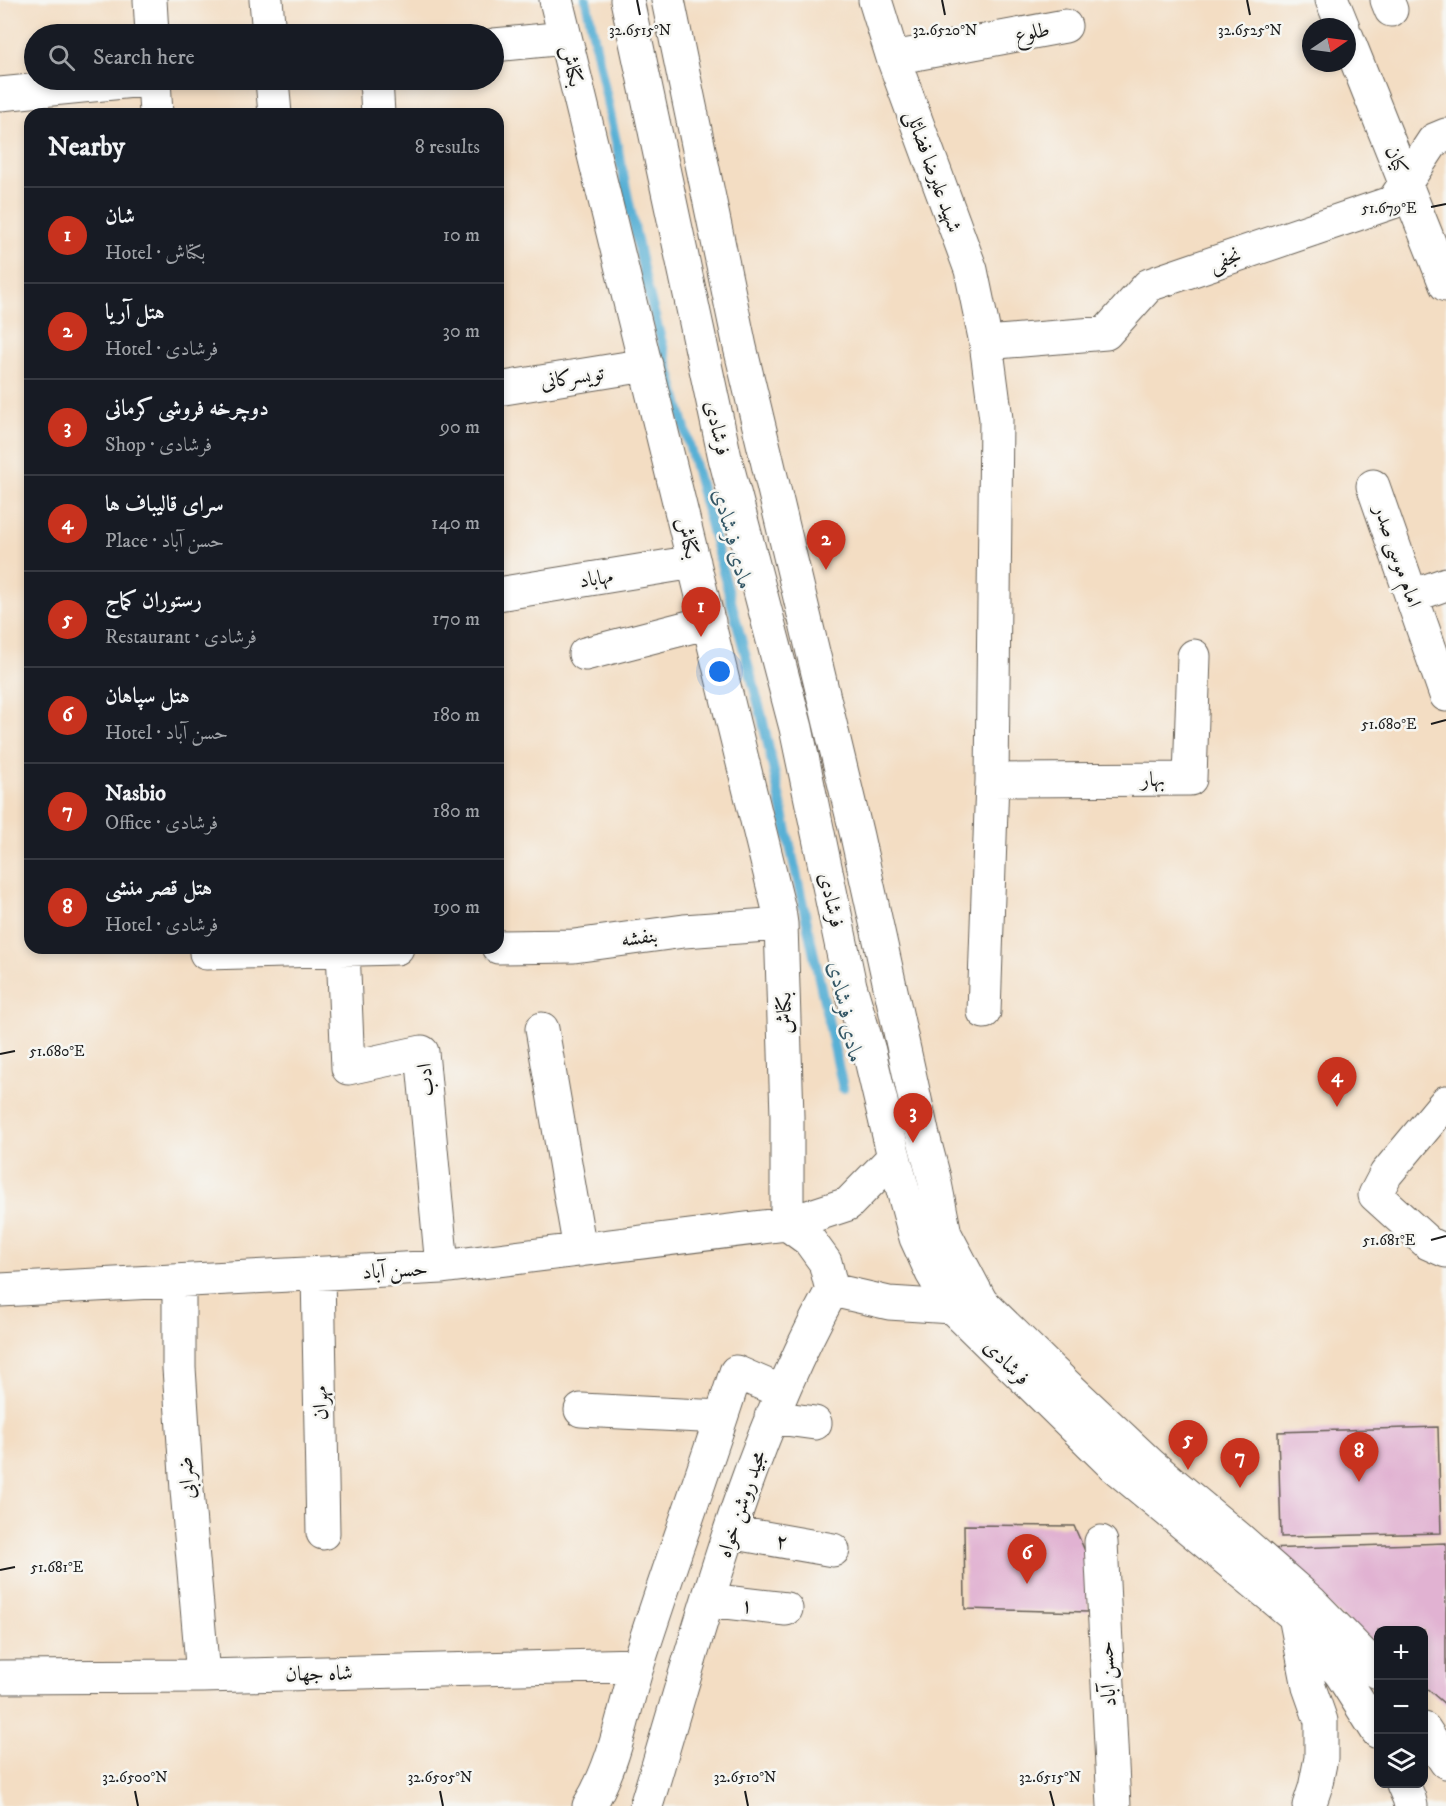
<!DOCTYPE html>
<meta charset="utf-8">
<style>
body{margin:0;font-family:"IM FELL DW Pica",Amiri,serif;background:#20242c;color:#f1f3f6}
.controls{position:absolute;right:18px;bottom:18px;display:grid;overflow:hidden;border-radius:12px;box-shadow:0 3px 9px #0003}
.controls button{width:54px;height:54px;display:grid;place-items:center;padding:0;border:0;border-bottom:2px solid #363941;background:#171b24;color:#f1f3f6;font:30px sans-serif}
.compass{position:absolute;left:1302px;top:18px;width:54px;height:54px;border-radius:50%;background:#171b24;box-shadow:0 3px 9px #0003;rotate:77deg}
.you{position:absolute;left:720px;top:672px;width:21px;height:21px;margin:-15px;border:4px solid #fff;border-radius:50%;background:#1a73e8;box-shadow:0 0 0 9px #1a73e833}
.badge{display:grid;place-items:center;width:39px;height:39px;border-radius:50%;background:#c8321e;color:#fff;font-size:20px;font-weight:700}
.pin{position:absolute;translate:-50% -50px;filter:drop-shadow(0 2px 3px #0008)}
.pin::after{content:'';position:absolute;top:32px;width:21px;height:18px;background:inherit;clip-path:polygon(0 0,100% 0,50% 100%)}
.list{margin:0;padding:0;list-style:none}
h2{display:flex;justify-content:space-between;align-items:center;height:78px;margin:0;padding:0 24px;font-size:26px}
h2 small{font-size:20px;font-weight:400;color:#9ea1a6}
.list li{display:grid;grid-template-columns:39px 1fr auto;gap:18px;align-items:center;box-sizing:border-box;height:96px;padding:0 24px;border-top:2px solid #363941}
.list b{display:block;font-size:22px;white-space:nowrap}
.list p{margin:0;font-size:20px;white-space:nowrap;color:#9ea1a6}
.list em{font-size:20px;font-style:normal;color:#9ea1a6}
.icon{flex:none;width:33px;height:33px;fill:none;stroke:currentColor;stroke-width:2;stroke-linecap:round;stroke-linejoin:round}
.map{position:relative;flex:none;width:1446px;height:1806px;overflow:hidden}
.search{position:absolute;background:#171b24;box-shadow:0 3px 9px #0003;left:24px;top:24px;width:480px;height:66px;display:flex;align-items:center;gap:15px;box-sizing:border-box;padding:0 21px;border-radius:33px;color:#9ea1a6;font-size:22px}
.panel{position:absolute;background:#171b24;box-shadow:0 3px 9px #0003;left:24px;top:108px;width:480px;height:846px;border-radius:18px}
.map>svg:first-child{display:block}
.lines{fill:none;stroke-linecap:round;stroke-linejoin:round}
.stream{stroke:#58b0d5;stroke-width:10}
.building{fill:#e1b2d2}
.minor-casing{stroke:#676056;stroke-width:35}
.major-casing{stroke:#676056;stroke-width:35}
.minor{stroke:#fff;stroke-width:33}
.major{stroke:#fff;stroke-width:33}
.ticks{fill:none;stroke:#1c1c1c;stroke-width:2}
.labels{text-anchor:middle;stroke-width:5;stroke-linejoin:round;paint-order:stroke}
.street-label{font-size:21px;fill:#1c1c1c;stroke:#f6f6f2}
.water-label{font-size:22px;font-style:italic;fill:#345766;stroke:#f6f6f2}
.ticks-label{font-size:15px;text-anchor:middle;fill:#1c1c1c;stroke:#f6f6f2;stroke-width:5;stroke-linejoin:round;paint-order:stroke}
</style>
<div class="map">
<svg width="1446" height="1806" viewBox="0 0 1446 1806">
<rect width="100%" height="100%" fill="#f6f6f2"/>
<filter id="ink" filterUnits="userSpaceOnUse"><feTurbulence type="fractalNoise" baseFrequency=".0167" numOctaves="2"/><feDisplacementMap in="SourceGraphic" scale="12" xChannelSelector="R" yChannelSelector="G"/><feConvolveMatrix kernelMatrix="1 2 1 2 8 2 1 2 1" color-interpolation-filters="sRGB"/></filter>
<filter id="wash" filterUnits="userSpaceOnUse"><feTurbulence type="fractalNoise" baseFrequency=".008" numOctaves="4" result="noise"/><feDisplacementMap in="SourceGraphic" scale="24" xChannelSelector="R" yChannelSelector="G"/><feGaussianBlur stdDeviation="1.35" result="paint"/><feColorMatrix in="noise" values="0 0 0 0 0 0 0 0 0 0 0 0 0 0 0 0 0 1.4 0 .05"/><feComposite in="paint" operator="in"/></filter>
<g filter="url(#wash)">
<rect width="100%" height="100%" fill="#f3ddc3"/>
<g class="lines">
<!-- stream -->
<path class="stream" d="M586,0L646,283L762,717L843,1088"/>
</g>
<g id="blocks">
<!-- building -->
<path class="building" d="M1438,1427L1441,1533L1281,1537L1278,1432Z
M964,1525L1074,1526L1089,1560L1088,1612L965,1609Z
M1446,1543V1705L1424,1686V1630H1378V1648L1262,1549Z"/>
</g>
</g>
<g filter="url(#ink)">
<use href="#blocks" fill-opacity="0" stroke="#676056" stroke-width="1.5"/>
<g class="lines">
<defs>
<path id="minor" d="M150,0L152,34
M266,0L269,34
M556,0L779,910L781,924L787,1116V1224
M668,0L740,347L857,836L923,1136L934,1178L945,1234L981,1302L1066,1385L1152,1466L1237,1537L1312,1603L1367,1659L1378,1672
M875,0L893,58L971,270L986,343L996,419L992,780L984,1012
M1332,0L1343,27
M1387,0L1391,10
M1347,37L1446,285
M494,45L565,38
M893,58L1065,26
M154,80L156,114
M272,80L275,114
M376,80L378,114
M0,94L144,80
M986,343L1106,333L1149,285L1393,202L1434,140L1446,135
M498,389L646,365
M1373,486L1446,695
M498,594L694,562
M1412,596L1446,584
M585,654L709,622
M992,780L1190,779L1194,656
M498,947L574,946L684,931L781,924
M343,949L348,1068L422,1052L442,1267
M206,953L397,948
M542,1029L580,1250
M1446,1102L1386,1174L1375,1195L1428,1243L1446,1251
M318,1274L323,1533
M179,1281V1368L187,1490L203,1676
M0,1290L442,1267L787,1224L848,1204L894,1157
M832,1290L889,1303L952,1307
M581,1410L721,1417
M771,1417L815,1423
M730,1532L833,1550
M1101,1542L1114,1806
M708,1600L786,1609
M0,1677L203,1676L638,1665
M1424,1729L1446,1762
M589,1806C616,1763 623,1711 638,1664C669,1566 705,1470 736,1372L782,1392
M646,1806C699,1632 744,1450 832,1290L825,1262L809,1240L787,1224"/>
<path id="major" d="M627,0L725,458L796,728L850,986L869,1051L894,1157L916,1238L932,1273L952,1307L1114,1466L1295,1616L1341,1674L1378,1732
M1296,1621L1309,1687L1321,1721V1758L1315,1788L1309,1806
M1403,1784L1409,1798L1411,1806"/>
</defs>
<!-- minor casing -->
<use href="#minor" class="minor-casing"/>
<!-- major casing -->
<use href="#major" class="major-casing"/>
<!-- minor -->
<use href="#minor" class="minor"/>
<!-- major -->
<use href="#major" class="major"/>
</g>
</g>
<!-- ticks -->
<path class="ticks" d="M637,0L640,15M942,0L945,15M1247,0L1250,15M1431,207L1446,204M1431,724L1446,720M0,1054L15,1051M1431,1240L1446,1236M0,1570L15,1567M135,1791L138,1806M440,1791L443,1806M745,1791L748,1806M1050,1791L1054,1806"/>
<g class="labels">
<!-- street labels -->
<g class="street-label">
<text transform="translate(1032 32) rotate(-11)" y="7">طلوع</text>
<text transform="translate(572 66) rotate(76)" y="7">بکتاش</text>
<text transform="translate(1397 160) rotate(68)" y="7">کیان</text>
<text transform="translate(934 171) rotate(70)" y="7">شهید علیرضا فضائلی</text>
<text transform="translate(1225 259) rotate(-19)" y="7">نجفی</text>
<text transform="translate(572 377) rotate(-9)" y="7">تویسرکانی</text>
<text transform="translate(718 428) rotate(78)" y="7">فرشادی</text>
<text transform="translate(688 538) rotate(76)" y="7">بکتاش</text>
<text transform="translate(1398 556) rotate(71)" y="7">امام موسی صدر</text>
<text transform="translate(596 578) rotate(-9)" y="7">مهاباد</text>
<text x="1153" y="786">بهار</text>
<text transform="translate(832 900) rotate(78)" y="7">فرشادی</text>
<text transform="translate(639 937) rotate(-8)" y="7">بنفشه</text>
<text transform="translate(784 1013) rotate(-92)" y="7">بکتاش</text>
<text transform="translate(425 1080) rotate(-95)" y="7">ادب</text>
<text transform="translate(395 1270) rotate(-3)" y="7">حسن آباد</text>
<text transform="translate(1007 1362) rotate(45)" y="7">فرشادی</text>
<text transform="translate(320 1403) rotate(-91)" y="7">مهران</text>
<text transform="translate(186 1478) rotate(-94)" y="7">ضرابی</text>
<text transform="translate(741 1504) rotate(-71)" y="7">مجید روشن خواه</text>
<text transform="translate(782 1541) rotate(10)" y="7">۲</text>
<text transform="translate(747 1605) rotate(7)" y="7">۱</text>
<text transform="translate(319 1673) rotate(-1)" y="7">شاه جهان</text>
<text transform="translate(1107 1674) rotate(-93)" y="7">حسن آباد</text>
</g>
<!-- water labels -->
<g class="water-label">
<text transform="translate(734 539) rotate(75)" y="8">مادی فرشادی</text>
<text transform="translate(847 1012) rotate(78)" y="8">مادی فرشادی</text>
</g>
</g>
<g class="ticks-label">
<text x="640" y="35">32.6515°N</text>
<text x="945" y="35">32.6520°N</text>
<text x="1250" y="35">32.6525°N</text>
<text x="1389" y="213">51.679°E</text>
<text x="1389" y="729">51.680°E</text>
<text x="57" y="1056">51.680°E</text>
<text x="1389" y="1245">51.681°E</text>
<text x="57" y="1572">51.681°E</text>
<text x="135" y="1782">32.6500°N</text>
<text x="440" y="1782">32.6505°N</text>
<text x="745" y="1782">32.6510°N</text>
<text x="1050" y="1782">32.6515°N</text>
</g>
</svg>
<div class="controls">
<button>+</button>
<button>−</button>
<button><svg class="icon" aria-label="layers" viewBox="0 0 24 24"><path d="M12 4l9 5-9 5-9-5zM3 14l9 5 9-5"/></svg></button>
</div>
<svg class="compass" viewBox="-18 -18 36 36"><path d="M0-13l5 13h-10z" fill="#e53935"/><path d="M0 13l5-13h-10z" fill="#9ea1a6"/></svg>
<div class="you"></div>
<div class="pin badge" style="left:701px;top:637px">1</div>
<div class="pin badge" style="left:826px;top:570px">2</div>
<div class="pin badge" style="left:913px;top:1143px">3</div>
<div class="pin badge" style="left:1337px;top:1107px">4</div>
<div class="pin badge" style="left:1188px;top:1470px">5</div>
<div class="pin badge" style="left:1027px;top:1584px">6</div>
<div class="pin badge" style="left:1240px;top:1488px">7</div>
<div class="pin badge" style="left:1359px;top:1482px">8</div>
<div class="search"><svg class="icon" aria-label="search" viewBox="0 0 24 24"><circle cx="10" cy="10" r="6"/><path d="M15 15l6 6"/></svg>Search here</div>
<section class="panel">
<h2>Nearby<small>8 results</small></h2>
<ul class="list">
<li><span class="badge">1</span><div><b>شان</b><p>Hotel · بکتاش</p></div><em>10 m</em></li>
<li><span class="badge">2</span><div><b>هتل آریا</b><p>Hotel · فرشادی</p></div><em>30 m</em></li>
<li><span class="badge">3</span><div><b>دوچرخه فروشی کرمانی</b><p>Shop · فرشادی</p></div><em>90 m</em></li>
<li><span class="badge">4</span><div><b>سرای قالیباف ها</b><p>Place · حسن آباد</p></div><em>140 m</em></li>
<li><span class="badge">5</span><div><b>رستوران کماج</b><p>Restaurant · فرشادی</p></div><em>170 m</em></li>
<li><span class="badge">6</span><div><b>هتل سپاهان</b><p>Hotel · حسن آباد</p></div><em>180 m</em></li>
<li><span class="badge">7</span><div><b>Nasbio</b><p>Office · فرشادی</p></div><em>180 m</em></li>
<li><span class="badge">8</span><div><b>هتل قصر منشی</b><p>Hotel · فرشادی</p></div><em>190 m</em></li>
</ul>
</section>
</div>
